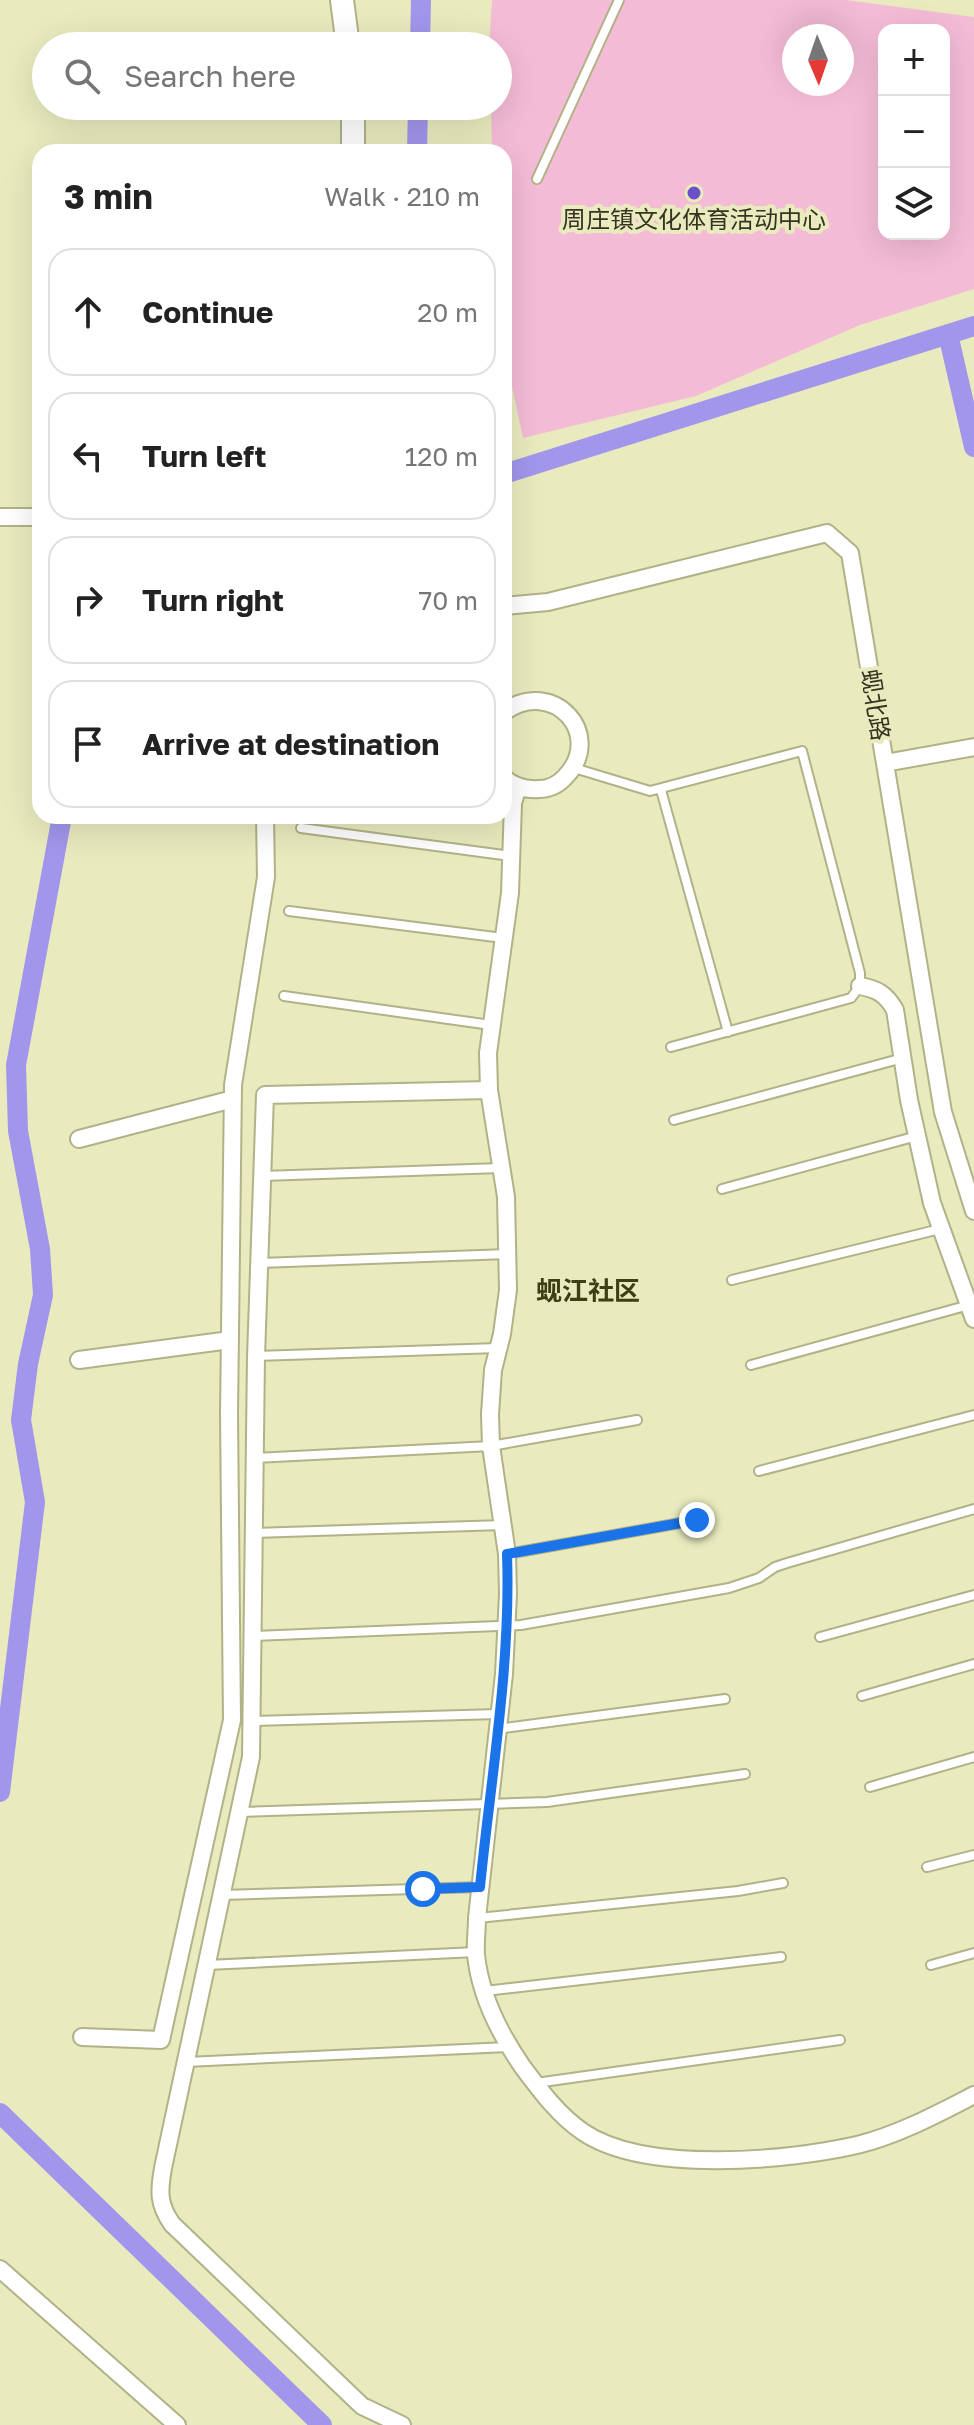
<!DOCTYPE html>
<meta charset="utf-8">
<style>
body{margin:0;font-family:"Golos Text","Noto Sans SC",sans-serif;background:#f6f6f6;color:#222}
.controls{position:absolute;right:24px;top:24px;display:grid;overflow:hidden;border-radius:16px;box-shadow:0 8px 32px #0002}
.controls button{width:72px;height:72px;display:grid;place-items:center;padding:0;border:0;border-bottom:2px solid #e0e0e0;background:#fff;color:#222;font:40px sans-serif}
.compass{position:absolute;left:782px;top:24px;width:72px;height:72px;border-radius:50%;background:#fff;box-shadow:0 8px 32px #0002;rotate:178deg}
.stop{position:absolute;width:24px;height:24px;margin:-18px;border:6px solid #1a73e8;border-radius:50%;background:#fff}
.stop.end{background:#1a73e8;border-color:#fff;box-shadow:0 2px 8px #0008}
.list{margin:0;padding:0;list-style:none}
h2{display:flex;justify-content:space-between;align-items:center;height:104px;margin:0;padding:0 32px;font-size:34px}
h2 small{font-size:26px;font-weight:400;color:#767676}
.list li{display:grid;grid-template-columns:52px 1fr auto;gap:24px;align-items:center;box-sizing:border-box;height:128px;margin:0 16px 16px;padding:0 16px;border:2px solid #e0e0e0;border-radius:24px}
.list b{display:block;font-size:30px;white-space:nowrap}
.list em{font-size:26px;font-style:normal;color:#767676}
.icon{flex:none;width:44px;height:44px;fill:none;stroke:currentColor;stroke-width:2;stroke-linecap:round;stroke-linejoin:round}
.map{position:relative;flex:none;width:974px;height:2425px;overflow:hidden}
.search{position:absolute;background:#fff;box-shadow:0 8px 32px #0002;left:32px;top:32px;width:480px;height:88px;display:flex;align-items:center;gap:20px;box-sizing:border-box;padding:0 28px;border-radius:44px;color:#767676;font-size:30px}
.panel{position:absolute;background:#fff;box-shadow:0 8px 32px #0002;left:32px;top:144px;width:480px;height:680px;border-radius:24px}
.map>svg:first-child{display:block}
.green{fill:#f4bbd6;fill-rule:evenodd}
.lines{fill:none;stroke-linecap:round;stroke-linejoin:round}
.canal{stroke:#a196ec;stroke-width:20}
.lane-casing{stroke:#b1b287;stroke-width:12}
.street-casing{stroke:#b1b287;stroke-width:20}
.secondary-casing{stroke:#b1b287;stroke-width:26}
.lane{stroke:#fff;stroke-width:8}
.street{stroke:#fff;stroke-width:16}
.secondary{stroke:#fff;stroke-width:22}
.route{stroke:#1a73e8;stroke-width:10}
.poi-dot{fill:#6b50ca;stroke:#e9ebbe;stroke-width:3}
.labels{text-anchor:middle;stroke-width:8;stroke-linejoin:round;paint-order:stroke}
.poi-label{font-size:24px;fill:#343423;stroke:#e9ebbe}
.street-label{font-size:24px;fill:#343423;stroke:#e9ebbe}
.neighbourhood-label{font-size:26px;font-weight:bold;fill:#3e3e16;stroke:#e9ebbe}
</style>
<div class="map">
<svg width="974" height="2425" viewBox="0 0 974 2425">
<rect width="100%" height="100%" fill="#e9ebbe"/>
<!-- green -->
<path class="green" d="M492,0H846L974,17V289L860,325L696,396L523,438L504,349V152H492L491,106H498V46H489ZM884,30H944V234H884ZM794,36H842V84H794Z"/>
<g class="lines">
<!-- canal -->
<path class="canal" d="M420,46L421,0
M417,152L418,106
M948,334L974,447
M504,474L974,326
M0,1792L35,1502L21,1420L28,1364L43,1295L40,1249L18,1131L16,1065L62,816
M0,2113L322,2425"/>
<defs>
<path id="lane" d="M537,179L619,0
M574,768L650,791L802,751L860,973V986L851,998L671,1047
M661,790L728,1032
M301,828L511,856
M289,911L503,938
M284,996L491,1025
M674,1120L903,1058
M262,1176L501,1168
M722,1189L917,1136
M260,1263L508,1254
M732,1280L940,1229
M256,1356L498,1348
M751,1365L969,1305
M255,1458L491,1446L637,1420
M759,1471L974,1415
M253,1533L503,1525
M507,1554L697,1520
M253,1636L521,1625L729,1588L759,1578L775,1567L787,1563L974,1509
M820,1637L974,1595
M862,1696L974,1664
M253,1721L498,1714
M497,1729L725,1699
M870,1787L974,1757
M240,1812L547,1802L745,1774
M927,1867L974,1855
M222,1895L480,1887
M478,1918L738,1891L783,1883
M207,1965L476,1952
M931,1965L974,1953
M485,1991L781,1957
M186,2062L508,2047
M536,2083L840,2040"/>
<path id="street" d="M0,517H40
M504,606L548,602L827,533L850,553L943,1112L974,1211
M504,712C553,677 605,734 566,776C559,784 549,789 539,789C526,790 514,787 504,778
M885,763L974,747
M518,786L513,803L510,893L488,1053L489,1090L506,1197L508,1290L502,1334L493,1370L490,1414L491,1446L507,1554L508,1594L504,1674L477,1918C477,1930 475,1943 476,1955C480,1994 500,2034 522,2066C540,2090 558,2115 583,2132C645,2174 787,2161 857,2145C898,2135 937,2114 974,2095
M860,986C877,989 886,994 895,1010L909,1100L932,1203L974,1319
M79,1139L233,1099
M79,1360L230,1340
M82,2037L161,2040L232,1720L229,1414L233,1085L266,877L265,816
M0,2269L177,2425
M402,2425L362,2406L172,2224C158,2204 159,2191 163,2168L251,1757L256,1357L265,1095L489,1090"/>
<path id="secondary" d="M342,0L348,46
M353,152V106"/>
</defs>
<!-- lane casing -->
<use href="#lane" class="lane-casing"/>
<!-- street casing -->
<use href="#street" class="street-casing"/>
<!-- secondary casing -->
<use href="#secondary" class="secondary-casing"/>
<!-- lane -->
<use href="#lane" class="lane"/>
<!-- street -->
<use href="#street" class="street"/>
<!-- secondary -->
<use href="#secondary" class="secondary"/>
</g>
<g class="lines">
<!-- route -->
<path class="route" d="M423,1889L480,1887C491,1776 511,1665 507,1554L697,1520"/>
</g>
<!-- markers -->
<circle class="poi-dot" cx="694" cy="193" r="8"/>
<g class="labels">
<!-- poi labels -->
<g class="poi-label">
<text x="694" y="228">周庄镇文化体育活动中心</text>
</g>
<!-- street labels -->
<g class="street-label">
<text transform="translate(875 705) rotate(81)" y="8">蚬北路</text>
</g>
<!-- neighbourhood labels -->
<g class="neighbourhood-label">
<text x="588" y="1300">蚬江社区</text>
</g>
</g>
</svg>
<div class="controls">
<button>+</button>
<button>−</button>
<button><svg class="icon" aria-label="layers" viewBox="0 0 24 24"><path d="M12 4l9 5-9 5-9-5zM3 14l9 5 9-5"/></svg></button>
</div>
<svg class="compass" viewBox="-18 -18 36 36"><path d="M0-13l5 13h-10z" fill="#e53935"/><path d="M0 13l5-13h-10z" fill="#767676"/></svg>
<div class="stop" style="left:423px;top:1889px"></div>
<div class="stop end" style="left:697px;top:1520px"></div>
<div class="search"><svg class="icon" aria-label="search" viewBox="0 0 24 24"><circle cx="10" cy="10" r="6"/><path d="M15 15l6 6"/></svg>Search here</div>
<section class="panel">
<h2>3 min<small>Walk · 210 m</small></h2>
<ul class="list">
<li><svg class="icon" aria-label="ahead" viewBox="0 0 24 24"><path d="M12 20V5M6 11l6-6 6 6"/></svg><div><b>Continue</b></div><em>20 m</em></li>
<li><svg class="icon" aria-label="left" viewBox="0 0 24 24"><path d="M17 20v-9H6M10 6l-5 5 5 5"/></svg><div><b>Turn left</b></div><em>120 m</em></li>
<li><svg class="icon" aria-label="right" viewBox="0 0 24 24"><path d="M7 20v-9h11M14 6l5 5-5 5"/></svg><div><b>Turn right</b></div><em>70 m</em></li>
<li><svg class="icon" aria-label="arrive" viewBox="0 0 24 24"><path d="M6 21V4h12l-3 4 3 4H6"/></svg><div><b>Arrive at destination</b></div></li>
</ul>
</section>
</div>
